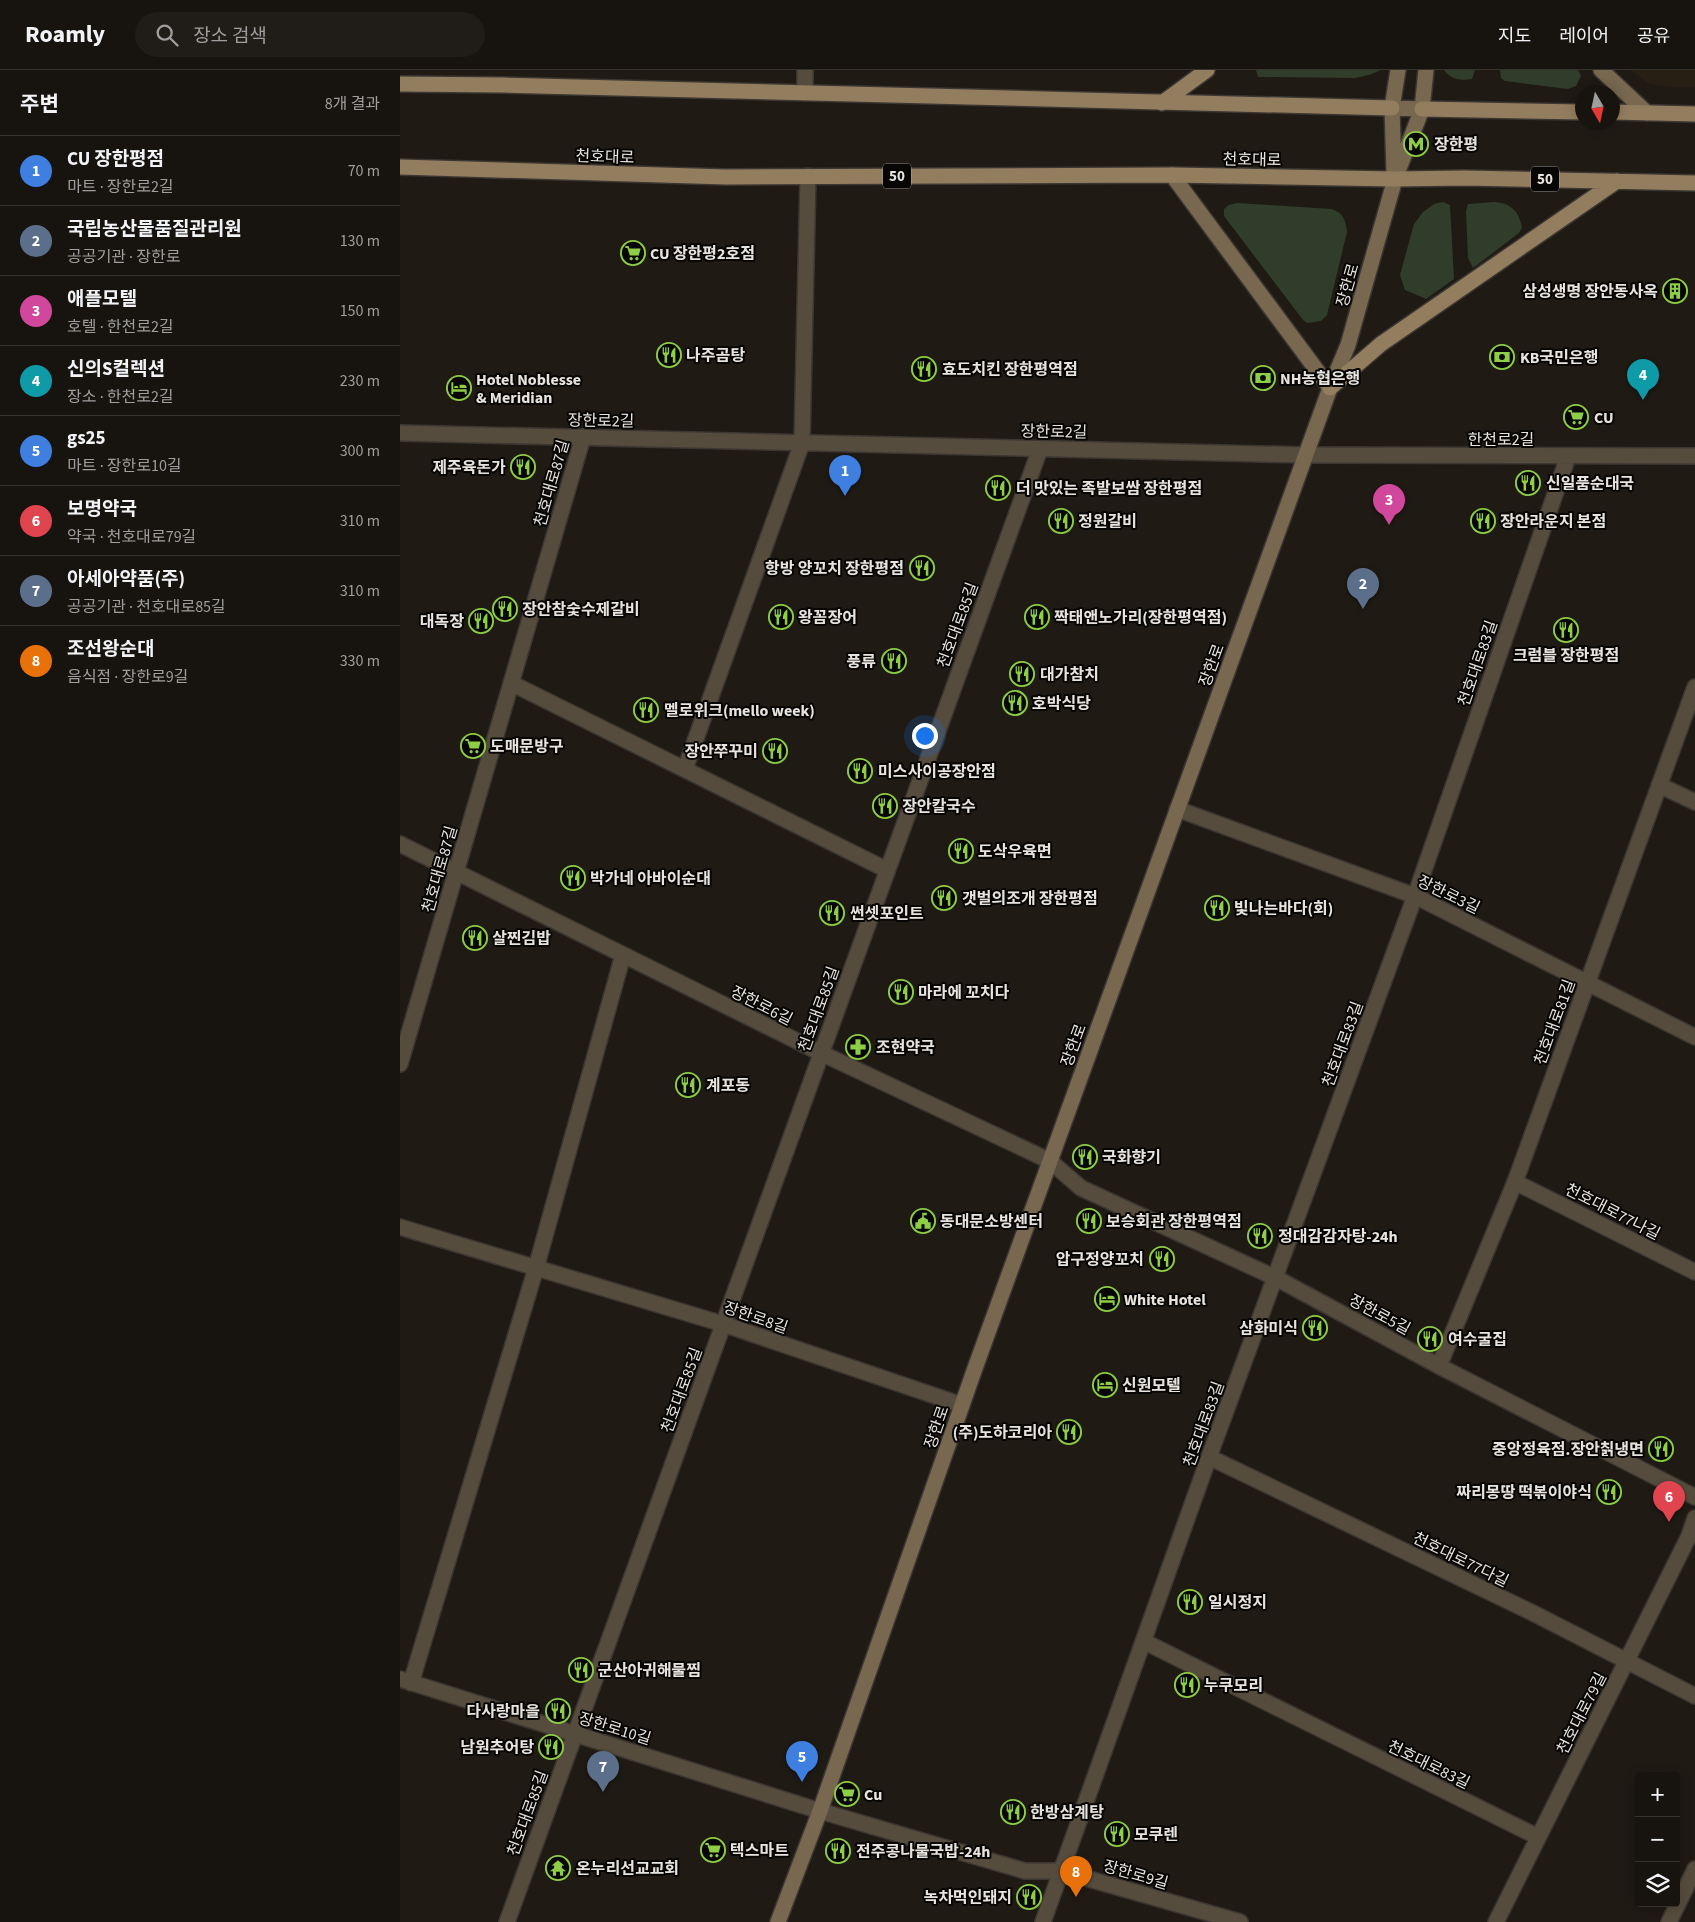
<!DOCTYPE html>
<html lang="ko">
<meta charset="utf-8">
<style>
body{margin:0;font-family:"Source Sans 3","Noto Sans KR",sans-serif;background:#201d18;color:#f1f3f6}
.controls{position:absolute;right:15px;bottom:15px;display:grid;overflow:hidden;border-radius:5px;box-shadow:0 2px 12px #0003}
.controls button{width:45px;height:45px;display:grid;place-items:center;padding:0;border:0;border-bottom:1px solid #36332f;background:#17140f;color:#f1f3f6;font:25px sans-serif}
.compass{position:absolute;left:1175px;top:15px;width:45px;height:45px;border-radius:50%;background:#17140f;box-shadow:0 2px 12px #0003;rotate:171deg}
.you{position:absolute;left:524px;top:665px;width:18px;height:18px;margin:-12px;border:4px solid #fff;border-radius:50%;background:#1a73e8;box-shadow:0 0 0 8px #1a73e833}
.badge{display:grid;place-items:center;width:32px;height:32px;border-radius:50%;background:#d93025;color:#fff;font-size:16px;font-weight:700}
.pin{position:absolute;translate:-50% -41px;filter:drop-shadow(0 1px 2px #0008)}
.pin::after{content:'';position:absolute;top:26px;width:18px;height:15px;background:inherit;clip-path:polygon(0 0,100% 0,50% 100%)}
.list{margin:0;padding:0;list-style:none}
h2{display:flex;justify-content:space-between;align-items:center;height:65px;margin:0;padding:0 20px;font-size:21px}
h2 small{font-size:16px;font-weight:400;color:#9e9e9e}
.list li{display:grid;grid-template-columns:32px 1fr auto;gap:15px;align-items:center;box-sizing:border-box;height:70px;padding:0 20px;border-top:1px solid #36332f}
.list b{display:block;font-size:19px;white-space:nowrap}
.list p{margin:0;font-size:16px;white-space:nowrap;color:#9e9e9e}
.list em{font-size:16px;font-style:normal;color:#9e9e9e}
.icon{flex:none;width:28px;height:28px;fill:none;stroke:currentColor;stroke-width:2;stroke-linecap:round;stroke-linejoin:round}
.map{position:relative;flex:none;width:1295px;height:1852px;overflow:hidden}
header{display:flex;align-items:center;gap:30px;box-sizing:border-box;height:70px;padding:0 25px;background:#17140f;border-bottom:1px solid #36332f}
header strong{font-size:24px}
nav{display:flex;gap:28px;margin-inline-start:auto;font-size:18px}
.search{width:350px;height:45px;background:#201d18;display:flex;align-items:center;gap:12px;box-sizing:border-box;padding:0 18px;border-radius:28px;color:#9e9e9e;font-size:19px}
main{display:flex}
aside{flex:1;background:#17140f}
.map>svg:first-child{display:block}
.built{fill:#281f14}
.green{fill:#2f3d2a}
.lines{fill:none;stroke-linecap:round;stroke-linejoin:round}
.street-casing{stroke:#3b3631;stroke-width:18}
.secondary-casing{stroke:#3b3631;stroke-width:18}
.primary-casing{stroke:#3b3631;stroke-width:18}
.street{stroke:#564c3e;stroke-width:15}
.secondary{stroke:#786850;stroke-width:15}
.primary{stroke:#937d5f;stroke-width:15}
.labels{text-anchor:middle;stroke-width:4;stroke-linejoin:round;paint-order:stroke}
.shield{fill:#070604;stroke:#a4a19e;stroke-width:1}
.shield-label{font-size:15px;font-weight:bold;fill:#e7e4e0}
.poi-label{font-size:16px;font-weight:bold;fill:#e7e4e0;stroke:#070604;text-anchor:start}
.street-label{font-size:16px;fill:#e7e4e0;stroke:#070604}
</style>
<header>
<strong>Roamly</strong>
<div class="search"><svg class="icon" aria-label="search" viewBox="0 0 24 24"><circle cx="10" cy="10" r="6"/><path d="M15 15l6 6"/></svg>장소 검색</div>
<nav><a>지도</a><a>레이어</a><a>공유</a></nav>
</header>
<main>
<aside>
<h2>주변<small>8개 결과</small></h2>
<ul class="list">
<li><span class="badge" style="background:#3f7fe0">1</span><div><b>CU 장한평점</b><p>마트 · 장한로2길</p></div><em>70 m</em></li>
<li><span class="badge" style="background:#5c6f8a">2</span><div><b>국립농산물품질관리원</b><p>공공기관 · 장한로</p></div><em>130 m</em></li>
<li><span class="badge" style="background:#d1479c">3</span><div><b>애플모텔</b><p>호텔 · 한천로2길</p></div><em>150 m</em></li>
<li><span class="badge" style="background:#0f9aa8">4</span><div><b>신의S컬렉션</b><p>장소 · 한천로2길</p></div><em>230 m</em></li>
<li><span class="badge" style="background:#3f7fe0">5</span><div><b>gs25</b><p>마트 · 장한로10길</p></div><em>300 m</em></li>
<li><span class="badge" style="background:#e0444e">6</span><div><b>보명약국</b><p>약국 · 천호대로79길</p></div><em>310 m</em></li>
<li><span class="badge" style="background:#5c6f8a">7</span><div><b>아세아약품(주)</b><p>공공기관 · 천호대로85길</p></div><em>310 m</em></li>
<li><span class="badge" style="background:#e8710a">8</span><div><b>조선왕순대</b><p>음식점 · 장한로9길</p></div><em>330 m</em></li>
</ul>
</aside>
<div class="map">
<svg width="1295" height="1852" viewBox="0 0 1295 1852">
<rect width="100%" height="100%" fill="#1f1a14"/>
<!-- built -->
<path class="built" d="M1231,0H1295V17H1268L1248,13Z"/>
<!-- green -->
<path class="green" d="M856,0H981L969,5L955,8L858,7Z
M1044,0H1075L1072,9C1061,11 1050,9 1044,0Z
M1100,0H1178L1181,6L1176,16L1168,19L1105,11L1101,8Z
M1043,132L1050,135L1054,209L1026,229L1005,220L1000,205L1014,154L1023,142L1034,134Z
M1094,132C1111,133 1119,141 1122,158L1119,163L1073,198L1068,188L1066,141L1068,134Z
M837,133L931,139C943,142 946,150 947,162L927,245L921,251L907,253L903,250L824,146V139L829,135Z"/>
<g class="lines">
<defs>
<path id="street" d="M405,23V0
M0,363L906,385L1295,386
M111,613L487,800
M285,699L402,373L408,106
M1259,715L1295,732
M777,739L1015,826L1295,967
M0,774L421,983L650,1091L681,1118L876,1208L1039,1296L1295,1427
M0,994L183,367
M1115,1112L1295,1202
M0,1157L323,1254L562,1335
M1039,1296L1115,1112L1295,617
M809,1387L1133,1543L1295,1626
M743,1571L1138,1767
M0,1609L420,1741L625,1801H661L840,1852
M11,1613L136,1198L223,885
M107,1852L640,379
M643,1852L809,1387L1015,826L1168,387
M1096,1852L1289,1466L1295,1448
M1269,1852L1295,1799"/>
<path id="secondary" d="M1201,0L1247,43
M992,38L1022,39
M994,102L992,38L998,0
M772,105L930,318
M378,1852L420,1741L574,1301L930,318L948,275L995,109L1022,39L1026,0"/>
<path id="primary" d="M0,14L103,15L992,38
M762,33L807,0
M1022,39L1182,42
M1212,42L1295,44
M0,97L326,107L772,105L995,109L1065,108L1295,113
M930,318L981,274L1217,111"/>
</defs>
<!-- street casing -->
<use href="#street" class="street-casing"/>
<!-- secondary casing -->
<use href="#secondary" class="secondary-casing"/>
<!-- primary casing -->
<use href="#primary" class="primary-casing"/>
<!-- street -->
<use href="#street" class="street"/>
<!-- secondary -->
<use href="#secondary" class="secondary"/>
<!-- primary -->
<use href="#primary" class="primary"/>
</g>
<!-- icons -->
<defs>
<symbol id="metro-ring" viewBox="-11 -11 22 22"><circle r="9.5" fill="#070604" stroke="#8dce44" stroke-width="1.5"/><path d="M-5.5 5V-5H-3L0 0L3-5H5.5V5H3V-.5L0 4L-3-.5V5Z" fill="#8dce44"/></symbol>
<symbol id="supermarket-ring" viewBox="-11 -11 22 22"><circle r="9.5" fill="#070604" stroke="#8dce44" stroke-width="1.5"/><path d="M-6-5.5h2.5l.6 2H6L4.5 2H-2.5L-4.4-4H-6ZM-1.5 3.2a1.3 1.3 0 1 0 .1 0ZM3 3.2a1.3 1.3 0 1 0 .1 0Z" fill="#8dce44"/></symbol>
<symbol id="building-ring" viewBox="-11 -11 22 22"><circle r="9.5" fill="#070604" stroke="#8dce44" stroke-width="1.5"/><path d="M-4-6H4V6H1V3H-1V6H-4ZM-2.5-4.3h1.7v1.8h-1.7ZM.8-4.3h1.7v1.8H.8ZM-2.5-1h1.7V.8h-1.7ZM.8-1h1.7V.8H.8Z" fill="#8dce44"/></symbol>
<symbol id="restaurant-ring" viewBox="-11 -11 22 22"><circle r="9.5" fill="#070604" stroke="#8dce44" stroke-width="1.5"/><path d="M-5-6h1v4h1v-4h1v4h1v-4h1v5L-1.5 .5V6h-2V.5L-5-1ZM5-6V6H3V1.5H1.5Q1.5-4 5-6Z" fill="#8dce44"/></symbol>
<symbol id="bank-ring" viewBox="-11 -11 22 22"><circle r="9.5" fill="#070604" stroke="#8dce44" stroke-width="1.5"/><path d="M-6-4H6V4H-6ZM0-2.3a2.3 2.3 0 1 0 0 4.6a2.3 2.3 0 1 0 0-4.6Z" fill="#8dce44"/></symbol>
<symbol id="hotel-ring" viewBox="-11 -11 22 22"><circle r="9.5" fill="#070604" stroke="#8dce44" stroke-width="1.5"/><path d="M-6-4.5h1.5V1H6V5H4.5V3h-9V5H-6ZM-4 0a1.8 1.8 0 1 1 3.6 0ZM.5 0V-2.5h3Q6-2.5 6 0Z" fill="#8dce44"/></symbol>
<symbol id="pharmacy-ring" viewBox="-11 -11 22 22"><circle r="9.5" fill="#070604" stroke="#8dce44" stroke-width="1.5"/><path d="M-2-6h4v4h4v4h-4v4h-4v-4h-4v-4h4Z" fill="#8dce44"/></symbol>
<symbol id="civic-ring" viewBox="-11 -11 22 22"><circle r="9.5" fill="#070604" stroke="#8dce44" stroke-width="1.5"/><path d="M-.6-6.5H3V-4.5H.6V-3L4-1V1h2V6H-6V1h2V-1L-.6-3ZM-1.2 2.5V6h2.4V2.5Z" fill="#8dce44"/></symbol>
<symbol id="temple-ring" viewBox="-11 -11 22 22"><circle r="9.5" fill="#070604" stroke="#8dce44" stroke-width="1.5"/><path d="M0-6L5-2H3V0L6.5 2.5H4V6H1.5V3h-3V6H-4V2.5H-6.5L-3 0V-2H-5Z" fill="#8dce44"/></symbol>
</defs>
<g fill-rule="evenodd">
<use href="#metro-ring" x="1002" y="60" width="28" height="28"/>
<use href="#supermarket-ring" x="219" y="169" width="28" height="28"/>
<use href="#building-ring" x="1261" y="207" width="28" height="28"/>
<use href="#restaurant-ring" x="255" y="271" width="28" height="28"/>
<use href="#bank-ring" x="1088" y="273" width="28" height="28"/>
<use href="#restaurant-ring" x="510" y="285" width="28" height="28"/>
<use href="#bank-ring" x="849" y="294" width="28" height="28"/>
<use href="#hotel-ring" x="45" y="304" width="28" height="28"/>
<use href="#supermarket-ring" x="1162" y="333" width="28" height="28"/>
<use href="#restaurant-ring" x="109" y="383" width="28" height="28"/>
<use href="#restaurant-ring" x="1114" y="399" width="28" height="28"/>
<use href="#restaurant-ring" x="584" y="404" width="28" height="28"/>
<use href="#restaurant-ring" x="647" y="437" width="28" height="28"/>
<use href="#restaurant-ring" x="1069" y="437" width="28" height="28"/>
<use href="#restaurant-ring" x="508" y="484" width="28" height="28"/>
<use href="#restaurant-ring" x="91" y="525" width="28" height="28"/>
<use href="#restaurant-ring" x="367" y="533" width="28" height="28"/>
<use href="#restaurant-ring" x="623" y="533" width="28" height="28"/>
<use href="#restaurant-ring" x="67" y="537" width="28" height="28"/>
<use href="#restaurant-ring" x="1152" y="546" width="28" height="28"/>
<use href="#restaurant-ring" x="480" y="577" width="28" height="28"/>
<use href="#restaurant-ring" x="608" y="590" width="28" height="28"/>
<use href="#restaurant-ring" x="601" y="619" width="28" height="28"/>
<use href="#restaurant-ring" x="232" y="626" width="28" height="28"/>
<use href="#supermarket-ring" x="59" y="662" width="28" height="28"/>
<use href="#restaurant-ring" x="361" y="667" width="28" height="28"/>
<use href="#restaurant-ring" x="446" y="687" width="28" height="28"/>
<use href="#restaurant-ring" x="471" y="722" width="28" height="28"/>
<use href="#restaurant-ring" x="547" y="767" width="28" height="28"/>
<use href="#restaurant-ring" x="159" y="794" width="28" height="28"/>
<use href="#restaurant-ring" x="530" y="814" width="28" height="28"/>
<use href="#restaurant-ring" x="803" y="824" width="28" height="28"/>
<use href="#restaurant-ring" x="418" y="829" width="28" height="28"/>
<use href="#restaurant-ring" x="61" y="854" width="28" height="28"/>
<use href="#restaurant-ring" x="487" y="908" width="28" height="28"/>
<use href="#pharmacy-ring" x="444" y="963" width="28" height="28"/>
<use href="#restaurant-ring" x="274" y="1001" width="28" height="28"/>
<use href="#restaurant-ring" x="671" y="1073" width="28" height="28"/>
<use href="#civic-ring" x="509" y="1137" width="28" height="28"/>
<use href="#restaurant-ring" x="675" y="1137" width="28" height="28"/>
<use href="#restaurant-ring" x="846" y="1152" width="28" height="28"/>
<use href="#restaurant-ring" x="748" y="1175" width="28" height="28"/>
<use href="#hotel-ring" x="693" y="1215" width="28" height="28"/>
<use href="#restaurant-ring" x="901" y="1244" width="28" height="28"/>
<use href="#restaurant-ring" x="1016" y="1255" width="28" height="28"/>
<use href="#hotel-ring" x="691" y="1301" width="28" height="28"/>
<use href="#restaurant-ring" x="655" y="1348" width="28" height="28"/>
<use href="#restaurant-ring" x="1247" y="1365" width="28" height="28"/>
<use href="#restaurant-ring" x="1195" y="1408" width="28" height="28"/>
<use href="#restaurant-ring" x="776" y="1518" width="28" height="28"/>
<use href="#restaurant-ring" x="167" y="1586" width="28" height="28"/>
<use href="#restaurant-ring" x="773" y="1601" width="28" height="28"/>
<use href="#restaurant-ring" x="144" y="1627" width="28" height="28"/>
<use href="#restaurant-ring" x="137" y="1663" width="28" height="28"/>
<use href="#supermarket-ring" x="433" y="1710" width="28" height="28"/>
<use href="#restaurant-ring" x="599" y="1728" width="28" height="28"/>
<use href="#restaurant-ring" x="703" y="1750" width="28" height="28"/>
<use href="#supermarket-ring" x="299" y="1766" width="28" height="28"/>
<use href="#restaurant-ring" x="424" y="1767" width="28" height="28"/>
<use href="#temple-ring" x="144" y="1784" width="28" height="28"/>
<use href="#restaurant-ring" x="615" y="1813" width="28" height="28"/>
</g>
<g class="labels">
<!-- shield labels -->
<g class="shield">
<rect x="483" y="93.5" width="28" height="25" rx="4"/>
<rect x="1131" y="96.5" width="28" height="25" rx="4"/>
</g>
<g class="shield-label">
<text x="497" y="111">50</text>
<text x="1145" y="114">50</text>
</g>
<!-- poi labels -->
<g class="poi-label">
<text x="1034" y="80">장한평</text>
<text x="250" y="189">CU 장한평2호점</text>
<text x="1258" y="227" text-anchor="end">삼성생명 장안동사옥</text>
<text x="286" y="291">나주곰탕</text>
<text x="1120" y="293">KB국민은행</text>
<text x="542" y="305">효도치킨 장한평역점</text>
<text x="880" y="314">NH농협은행</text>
<text x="76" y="315">Hotel Noblesse<tspan x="76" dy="18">&amp; Meridian</tspan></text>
<text x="1194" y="353">CU</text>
<text x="106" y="403" text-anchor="end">제주육돈가</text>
<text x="1146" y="419">신일품순대국</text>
<text x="616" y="424">더 맛있는 족발보쌈 장한평점</text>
<text x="678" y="457">정원갈비</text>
<text x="1100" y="457">장안라운지 본점</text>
<text x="504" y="504" text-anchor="end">항방 양꼬치 장한평점</text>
<text x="122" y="545">장안참숯수제갈비</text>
<text x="398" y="553">왕꼼장어</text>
<text x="654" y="553">짝태앤노가리(장한평역점)</text>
<text x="64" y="557" text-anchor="end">대독장</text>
<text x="1166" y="591" text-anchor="middle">크럼블 장한평점</text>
<text x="476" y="597" text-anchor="end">풍류</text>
<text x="640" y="610">대가참치</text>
<text x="632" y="639">호박식당</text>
<text x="264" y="646">멜로위크(mello week)</text>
<text x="90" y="682">도매문방구</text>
<text x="358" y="687" text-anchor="end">장안쭈꾸미</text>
<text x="478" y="707">미스사이공장안점</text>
<text x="502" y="742">장안칼국수</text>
<text x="578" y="787">도삭우육면</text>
<text x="190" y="814">박가네 아바이순대</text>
<text x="562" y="834">갯벌의조개 장한평점</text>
<text x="834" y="844">빛나는바다(회)</text>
<text x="450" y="849">썬셋포인트</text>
<text x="92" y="874">살찐김밥</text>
<text x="518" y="928">마라에 꼬치다</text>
<text x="476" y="983">조현약국</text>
<text x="306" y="1021">계포동</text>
<text x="702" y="1093">국화향기</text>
<text x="540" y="1157">동대문소방센터</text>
<text x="706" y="1157">보승회관 장한평역점</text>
<text x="878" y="1172">정대감감자탕-24h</text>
<text x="744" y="1195" text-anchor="end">압구정양꼬치</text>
<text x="724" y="1235">White Hotel</text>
<text x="898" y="1264" text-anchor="end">삼화미식</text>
<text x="1048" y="1275">여수굴집</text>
<text x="722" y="1321">신원모텔</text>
<text x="652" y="1368" text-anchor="end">(주)도하코리아</text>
<text x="1244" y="1385" text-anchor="end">중앙정육점.장안칡냉면</text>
<text x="1192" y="1428" text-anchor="end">짜리몽땅 떡볶이야식</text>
<text x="808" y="1538">일시정지</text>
<text x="198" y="1606">군산아귀해물찜</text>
<text x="804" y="1621">누쿠모리</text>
<text x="140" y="1647" text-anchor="end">다사랑마을</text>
<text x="134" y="1683" text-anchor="end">남원추어탕</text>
<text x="464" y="1730">Cu</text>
<text x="630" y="1748">한방삼계탕</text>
<text x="734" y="1770">모쿠렌</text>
<text x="330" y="1786">텍스마트</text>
<text x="456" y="1787">전주콩나물국밥-24h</text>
<text x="176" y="1804">온누리선교교회</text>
<text x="612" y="1833" text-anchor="end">녹차먹인돼지</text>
</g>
<!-- street labels -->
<g class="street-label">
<text transform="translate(205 86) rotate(2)" y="6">천호대로</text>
<text transform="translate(852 89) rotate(1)" y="6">천호대로</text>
<text transform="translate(947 215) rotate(-74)" y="6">장한로</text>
<text transform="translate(201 350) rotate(1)" y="6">장한로2길</text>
<text transform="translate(654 361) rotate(1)" y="6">장한로2길</text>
<text x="1101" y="375">한천로2길</text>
<text transform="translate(151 413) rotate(-74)" y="6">천호대로87길</text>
<text transform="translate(557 555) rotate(-70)" y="6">천호대로85길</text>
<text transform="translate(1077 593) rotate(-71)" y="6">천호대로83길</text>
<text transform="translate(811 595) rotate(-70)" y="6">장한로</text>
<text transform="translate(39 799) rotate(-74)" y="6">천호대로87길</text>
<text transform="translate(1049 824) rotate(26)" y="6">장한로3길</text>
<text transform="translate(362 935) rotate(27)" y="6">장한로6길</text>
<text transform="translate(418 939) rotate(-70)" y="6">천호대로85길</text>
<text transform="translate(1154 952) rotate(-70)" y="6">천호대로81길</text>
<text transform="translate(942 974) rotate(-70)" y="6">천호대로83길</text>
<text transform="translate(673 975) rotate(-70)" y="6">장한로</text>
<text transform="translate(1213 1141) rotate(27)" y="6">천호대로77나길</text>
<text transform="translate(980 1244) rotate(28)" y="6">장한로5길</text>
<text transform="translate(356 1247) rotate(19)" y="6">장한로8길</text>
<text transform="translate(281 1320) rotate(-70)" y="6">천호대로85길</text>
<text transform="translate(803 1354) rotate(-70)" y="6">천호대로83길</text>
<text transform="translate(536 1357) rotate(-71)" y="6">장한로</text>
<text transform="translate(1061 1489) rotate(26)" y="6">천호대로77다길</text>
<text transform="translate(1181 1643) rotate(-63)" y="6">천호대로79길</text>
<text transform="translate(215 1658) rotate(17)" y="6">장한로10길</text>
<text transform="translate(1029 1694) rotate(26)" y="6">천호대로83길</text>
<text transform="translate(127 1743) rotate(-70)" y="6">천호대로85길</text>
<text transform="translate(736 1804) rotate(16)" y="6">장한로9길</text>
</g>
</g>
</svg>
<div class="controls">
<button>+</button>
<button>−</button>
<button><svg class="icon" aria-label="layers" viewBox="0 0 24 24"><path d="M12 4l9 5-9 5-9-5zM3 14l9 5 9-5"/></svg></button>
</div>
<svg class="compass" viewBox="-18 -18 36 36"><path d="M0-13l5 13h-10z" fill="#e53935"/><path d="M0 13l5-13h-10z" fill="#9e9e9e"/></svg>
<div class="you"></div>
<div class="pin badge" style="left:445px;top:426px;background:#3f7fe0">1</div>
<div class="pin badge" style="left:963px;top:539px;background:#5c6f8a">2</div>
<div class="pin badge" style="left:989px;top:455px;background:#d1479c">3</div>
<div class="pin badge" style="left:1243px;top:330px;background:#0f9aa8">4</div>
<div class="pin badge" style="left:402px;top:1712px;background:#3f7fe0">5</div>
<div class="pin badge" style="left:1269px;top:1452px;background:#e0444e">6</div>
<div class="pin badge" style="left:203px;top:1722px;background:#5c6f8a">7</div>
<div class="pin badge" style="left:676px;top:1827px;background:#e8710a">8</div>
</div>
</main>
